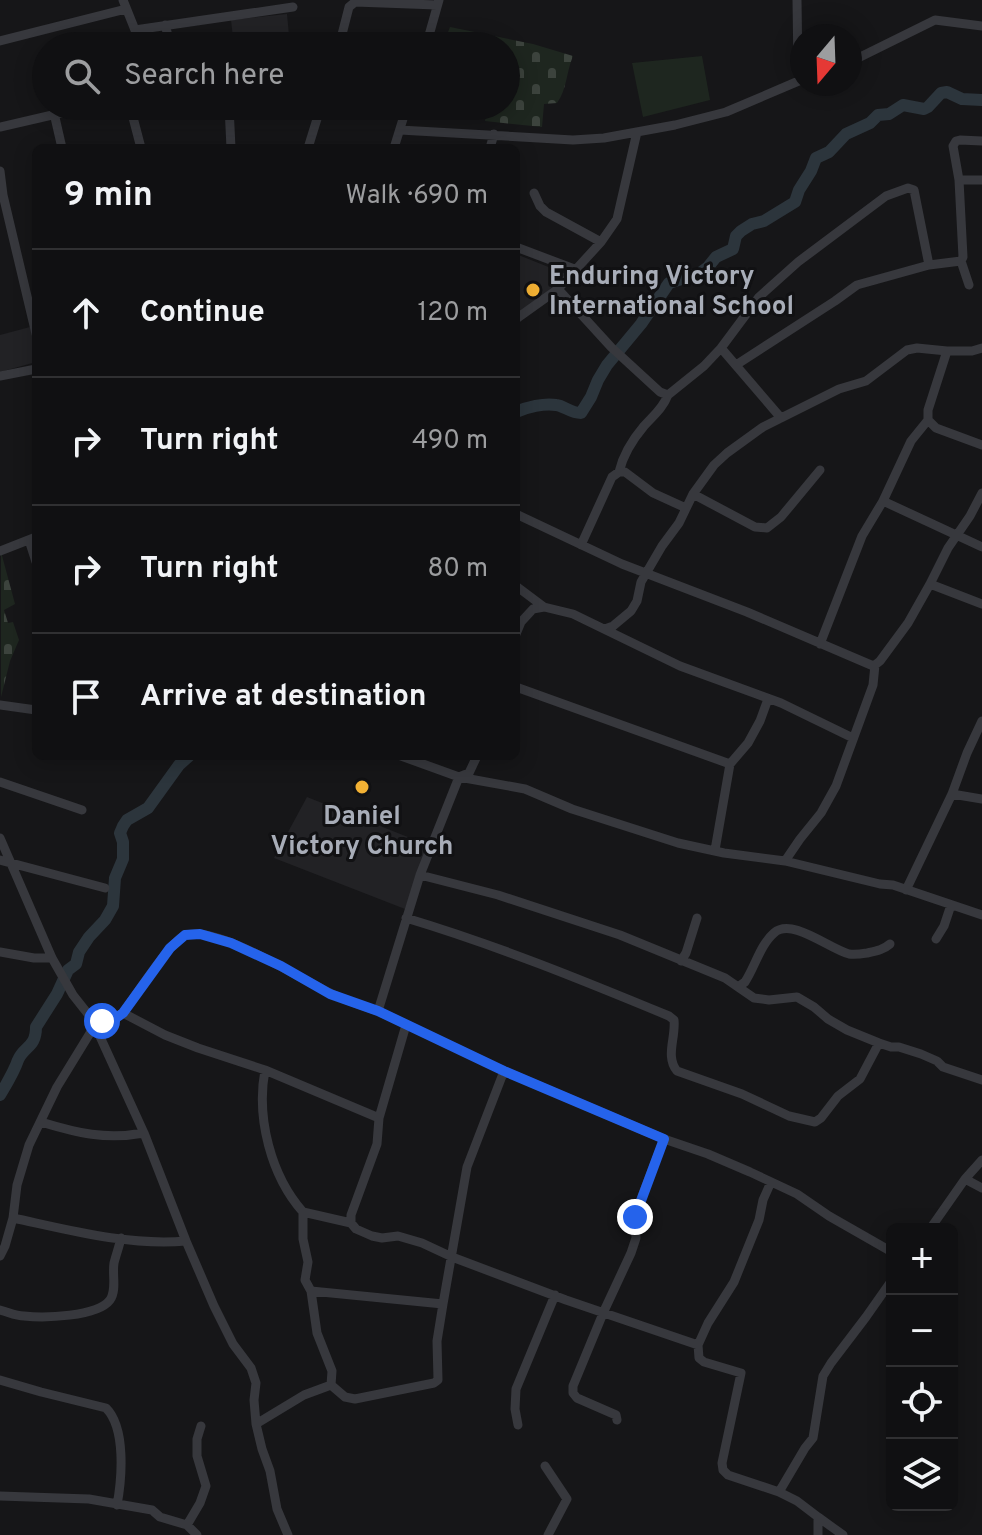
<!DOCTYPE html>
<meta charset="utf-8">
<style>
body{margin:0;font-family:Overpass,sans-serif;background:#1e1e20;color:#f1f3f6}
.controls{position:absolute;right:24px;bottom:24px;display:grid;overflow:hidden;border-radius:12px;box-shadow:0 4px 20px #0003}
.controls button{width:72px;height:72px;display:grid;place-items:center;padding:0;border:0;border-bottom:2px solid #303032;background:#101012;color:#f1f3f6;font:40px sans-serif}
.compass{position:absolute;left:790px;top:24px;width:72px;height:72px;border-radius:50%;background:#101012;box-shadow:0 4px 20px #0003;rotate:199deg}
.stop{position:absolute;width:24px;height:24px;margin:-18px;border:6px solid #2563eb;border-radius:50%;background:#fff}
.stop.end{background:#2563eb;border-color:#fff;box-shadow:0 2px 8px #0008}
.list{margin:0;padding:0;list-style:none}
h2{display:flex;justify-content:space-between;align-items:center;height:104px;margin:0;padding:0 32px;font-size:34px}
h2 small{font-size:26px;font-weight:400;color:#9c9d9f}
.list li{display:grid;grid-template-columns:52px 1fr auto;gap:24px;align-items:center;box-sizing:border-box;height:128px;padding:0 32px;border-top:2px solid #303032}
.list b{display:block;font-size:30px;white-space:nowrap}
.list em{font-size:26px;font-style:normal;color:#9c9d9f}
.icon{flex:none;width:44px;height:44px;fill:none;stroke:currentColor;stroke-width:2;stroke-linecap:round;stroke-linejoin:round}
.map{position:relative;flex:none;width:982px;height:1535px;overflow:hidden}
.search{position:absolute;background:#101012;box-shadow:0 4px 20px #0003;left:32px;top:32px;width:488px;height:88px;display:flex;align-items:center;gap:20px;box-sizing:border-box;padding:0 28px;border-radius:44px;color:#9c9d9f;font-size:30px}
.panel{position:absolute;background:#101012;box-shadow:0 4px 20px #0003;left:32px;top:144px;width:488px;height:616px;border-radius:12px}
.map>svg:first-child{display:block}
.built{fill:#222225}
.cemetery{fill:url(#cemetery-stones)}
.garden{fill:#1e261f}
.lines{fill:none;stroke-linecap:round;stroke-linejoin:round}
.river{stroke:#2c353c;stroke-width:12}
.minor{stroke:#37383d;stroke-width:9}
.route{stroke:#2563eb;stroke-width:10}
.poi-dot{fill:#f2b134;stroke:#111113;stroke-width:3}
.labels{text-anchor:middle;stroke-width:6;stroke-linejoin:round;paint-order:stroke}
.poi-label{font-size:26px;font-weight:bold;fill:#a8adb8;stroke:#111113;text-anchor:start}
</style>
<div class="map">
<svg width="982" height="1535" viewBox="0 0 982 1535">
<defs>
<pattern id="cemetery-stones" width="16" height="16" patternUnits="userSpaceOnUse" patternTransform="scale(2)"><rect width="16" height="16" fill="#1e261f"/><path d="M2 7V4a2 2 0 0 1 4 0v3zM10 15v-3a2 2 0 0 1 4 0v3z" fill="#3c433d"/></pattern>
</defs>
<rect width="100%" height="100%" fill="#161618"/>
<!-- built -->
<path class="built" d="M287,14L290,46H234L231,20Z
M516,254L566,274L533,305L516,315Z
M30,327L36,350V362L0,372V335Z
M307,797L428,845L405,909L274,858Z"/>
<!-- cemetery -->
<path class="cemetery" d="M450,27L533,44L573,56C566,73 567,89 557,103L544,104L542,127L485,121L487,106H506V46H447V43H444Z
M1,552L15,604L4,610L8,623L13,622L19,640L10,661L1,697Z"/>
<!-- garden -->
<path class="garden" d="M702,56L710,100L643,117L632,63Z"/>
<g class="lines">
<!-- river -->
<path class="river" d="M516,412C527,407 544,403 556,405C565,406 570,413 581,413L591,397L598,380L607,365L641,324L669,283L700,273L708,267L716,257L733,249L736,236L741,231L752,224L764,221L795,202L799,190L811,171L816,158L829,152L846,134L870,123L878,115L889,114L903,105L924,109L928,107L941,93L947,92L962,99L982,100
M0,1095C7,1083 14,1072 18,1060C24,1046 36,1048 36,1027L57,994L68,970L76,964L79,952L89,937L105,920L113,906L115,878L123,859V842L120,833L123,826L127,820L148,808L179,765L189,756"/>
<!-- minor -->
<path class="minor" d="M123,0L135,30L138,46
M165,25L171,46
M135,30L293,7
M0,41L126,9
M339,46L349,7L355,2L437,5
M426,46L439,0
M850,62L935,20L982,26
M130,106L141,148
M229,106L231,148
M54,113L62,148
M0,127L91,106
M400,130L573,140L604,138L675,125L726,112L801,80L798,70L797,0
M308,148L321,106
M394,148L407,106
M490,148L494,134
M0,171L3,195L36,334
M959,180H982
M534,193L540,206L546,212L601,242
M516,247L577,270
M969,285L961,261L963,257L959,180L953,146L956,141L960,140L982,141
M558,289L611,347L660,392L668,395L704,366L721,348L759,297L798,262L886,196L908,188L914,190L929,265
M516,319L558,289L601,242L617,219L637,132
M721,348L781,418
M947,351L928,410V420L936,428L982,445
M736,365L835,301L857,285L929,265L961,261
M0,376L36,369
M928,420L911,441L883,501L982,547
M619,472C623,455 633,439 644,426C653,416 663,408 668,395
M693,494L755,527L767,528L781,517L820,470
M516,514L622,564L747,612L871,665H875L880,661L908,623L930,584L982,604
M29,540L36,562
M581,545L612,477L619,472H625L653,493L686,508
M0,551L36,537
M930,584L948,548L970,516L982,493
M516,586L544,607
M605,629L613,626L631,611L637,601L641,582L662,546L679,523L693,494L714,465L727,453L763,427L839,389L866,381L907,350L917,348L947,351H972L982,348
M516,634L521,622L533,609L544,607L573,614L680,666L781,703L853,738
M820,644L862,536L883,501
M516,687L730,764
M0,705L36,710
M401,756L459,777L525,789L572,809L678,843L724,853L785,861L880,884L893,885L982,915
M0,782L82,810
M952,794L982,799
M0,838L52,958L73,995L92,1019L144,1133L186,1241L214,1306L233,1344L251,1368L256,1383L254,1400L256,1424L262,1449L270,1471L277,1509L288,1535
M715,850L730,764L748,743L760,721L768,699
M0,860L105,888
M785,861L800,839L821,813L836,786L873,685L875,665
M420,875L498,895L620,935L725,978L754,998L769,1000L797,997L814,1007L828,1019L847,1030L879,1043L891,1047H899L921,1054L937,1061L943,1067L982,1080
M906,890L952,794L967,753L982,721
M406,918C496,945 582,980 669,1016L674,1020C676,1038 665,1056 677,1071L742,1094L789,1116L815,1122L821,1118L838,1096L860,1079L879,1043
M936,939L944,926L951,905
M0,952L34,958H52
M681,961L686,953L697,918
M738,987L745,982C755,967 760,945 774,933C792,917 829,949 849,954C855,955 861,954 867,953C877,951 883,950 890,944
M378,1011L504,1071L664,1139L708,1154L750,1172L797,1194L829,1216L892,1252
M123,1013L165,1035L198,1048L265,1070L379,1118
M92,1019C104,1022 112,1020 123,1013C134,998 170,942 184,936C214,922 303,981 332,994C347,1001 363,1006 378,1011L420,875L459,777L469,773L477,756
M265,1070C256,1118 271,1176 303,1212
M41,1122C77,1133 106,1140 144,1133
M965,1179L982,1188
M771,1182L763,1200L759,1220L734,1282L708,1323L698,1345L699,1358L704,1362L741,1373L722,1463L723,1470L728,1475L779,1492L797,1501L818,1517V1535
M13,1218C69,1230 128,1246 186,1241
M351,1223V1215L377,1144L379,1118L406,1025
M930,1229L965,1179L982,1160
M0,1256L5,1246L13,1218L17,1185L29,1145L57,1087L95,1025
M311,1291L443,1304L467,1167L504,1071
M0,1310C8,1312 16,1316 24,1316C44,1318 97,1317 110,1300C117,1290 112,1275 114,1263C116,1255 119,1247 121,1238
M0,1380L41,1392L106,1408C126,1428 122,1478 117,1505
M331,1385L345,1397L355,1399L434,1383L438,1380L437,1341L443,1304
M617,1420L616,1415L577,1398L573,1393V1386L604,1311L631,1253L636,1238L635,1217L639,1204L664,1139
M256,1424L304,1395L331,1385L332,1371L317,1333L311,1291L305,1280L308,1262L303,1239V1212L351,1223L356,1229L372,1236L382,1238L398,1236L422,1243L452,1257L566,1300L698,1345
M518,1425L515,1409L516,1389L555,1295
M545,1466L567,1499L548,1535
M779,1492L805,1448L813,1438L823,1376L831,1363L866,1317L892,1280
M0,1496L89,1499L152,1510L160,1517L187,1525L197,1535
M818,1517L843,1535
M187,1525L200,1503L206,1486L197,1456V1439L201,1426"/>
</g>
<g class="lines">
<!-- route -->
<path class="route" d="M102,1021L116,1018L123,1013L170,948L185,935L200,934L231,943L281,966L330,994L378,1011L504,1071L664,1139L635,1217"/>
</g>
<!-- markers -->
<g class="poi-dot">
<circle cx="533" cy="290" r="8"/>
<circle cx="362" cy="787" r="8"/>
</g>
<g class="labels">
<!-- poi labels -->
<g class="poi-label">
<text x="549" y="284">Enduring Victory<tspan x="549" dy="30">International School</tspan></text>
<text x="362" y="824" text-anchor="middle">Daniel<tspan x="362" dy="30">Victory Church</tspan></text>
</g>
</g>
</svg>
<div class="controls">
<button>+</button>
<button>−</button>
<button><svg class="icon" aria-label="locate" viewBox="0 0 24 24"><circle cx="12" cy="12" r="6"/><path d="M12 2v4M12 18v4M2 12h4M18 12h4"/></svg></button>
<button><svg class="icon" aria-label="layers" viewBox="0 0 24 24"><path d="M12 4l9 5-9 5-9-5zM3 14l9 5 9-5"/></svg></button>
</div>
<svg class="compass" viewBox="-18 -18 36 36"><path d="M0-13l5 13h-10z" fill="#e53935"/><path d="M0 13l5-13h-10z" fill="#9c9d9f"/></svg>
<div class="stop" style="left:102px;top:1021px"></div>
<div class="stop end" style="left:635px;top:1217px"></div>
<div class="search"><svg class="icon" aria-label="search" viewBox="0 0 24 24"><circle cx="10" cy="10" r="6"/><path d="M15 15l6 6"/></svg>Search here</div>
<section class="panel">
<h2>9 min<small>Walk · 690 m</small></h2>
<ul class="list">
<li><svg class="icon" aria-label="ahead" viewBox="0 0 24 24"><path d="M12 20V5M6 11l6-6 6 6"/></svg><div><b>Continue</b></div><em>120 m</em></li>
<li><svg class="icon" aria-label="right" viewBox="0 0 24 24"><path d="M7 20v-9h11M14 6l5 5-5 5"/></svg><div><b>Turn right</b></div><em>490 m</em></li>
<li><svg class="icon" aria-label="right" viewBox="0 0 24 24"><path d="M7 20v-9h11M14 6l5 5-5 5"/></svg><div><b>Turn right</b></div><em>80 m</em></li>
<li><svg class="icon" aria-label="arrive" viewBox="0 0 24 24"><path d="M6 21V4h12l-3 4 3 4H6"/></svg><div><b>Arrive at destination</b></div></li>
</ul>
</section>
</div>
